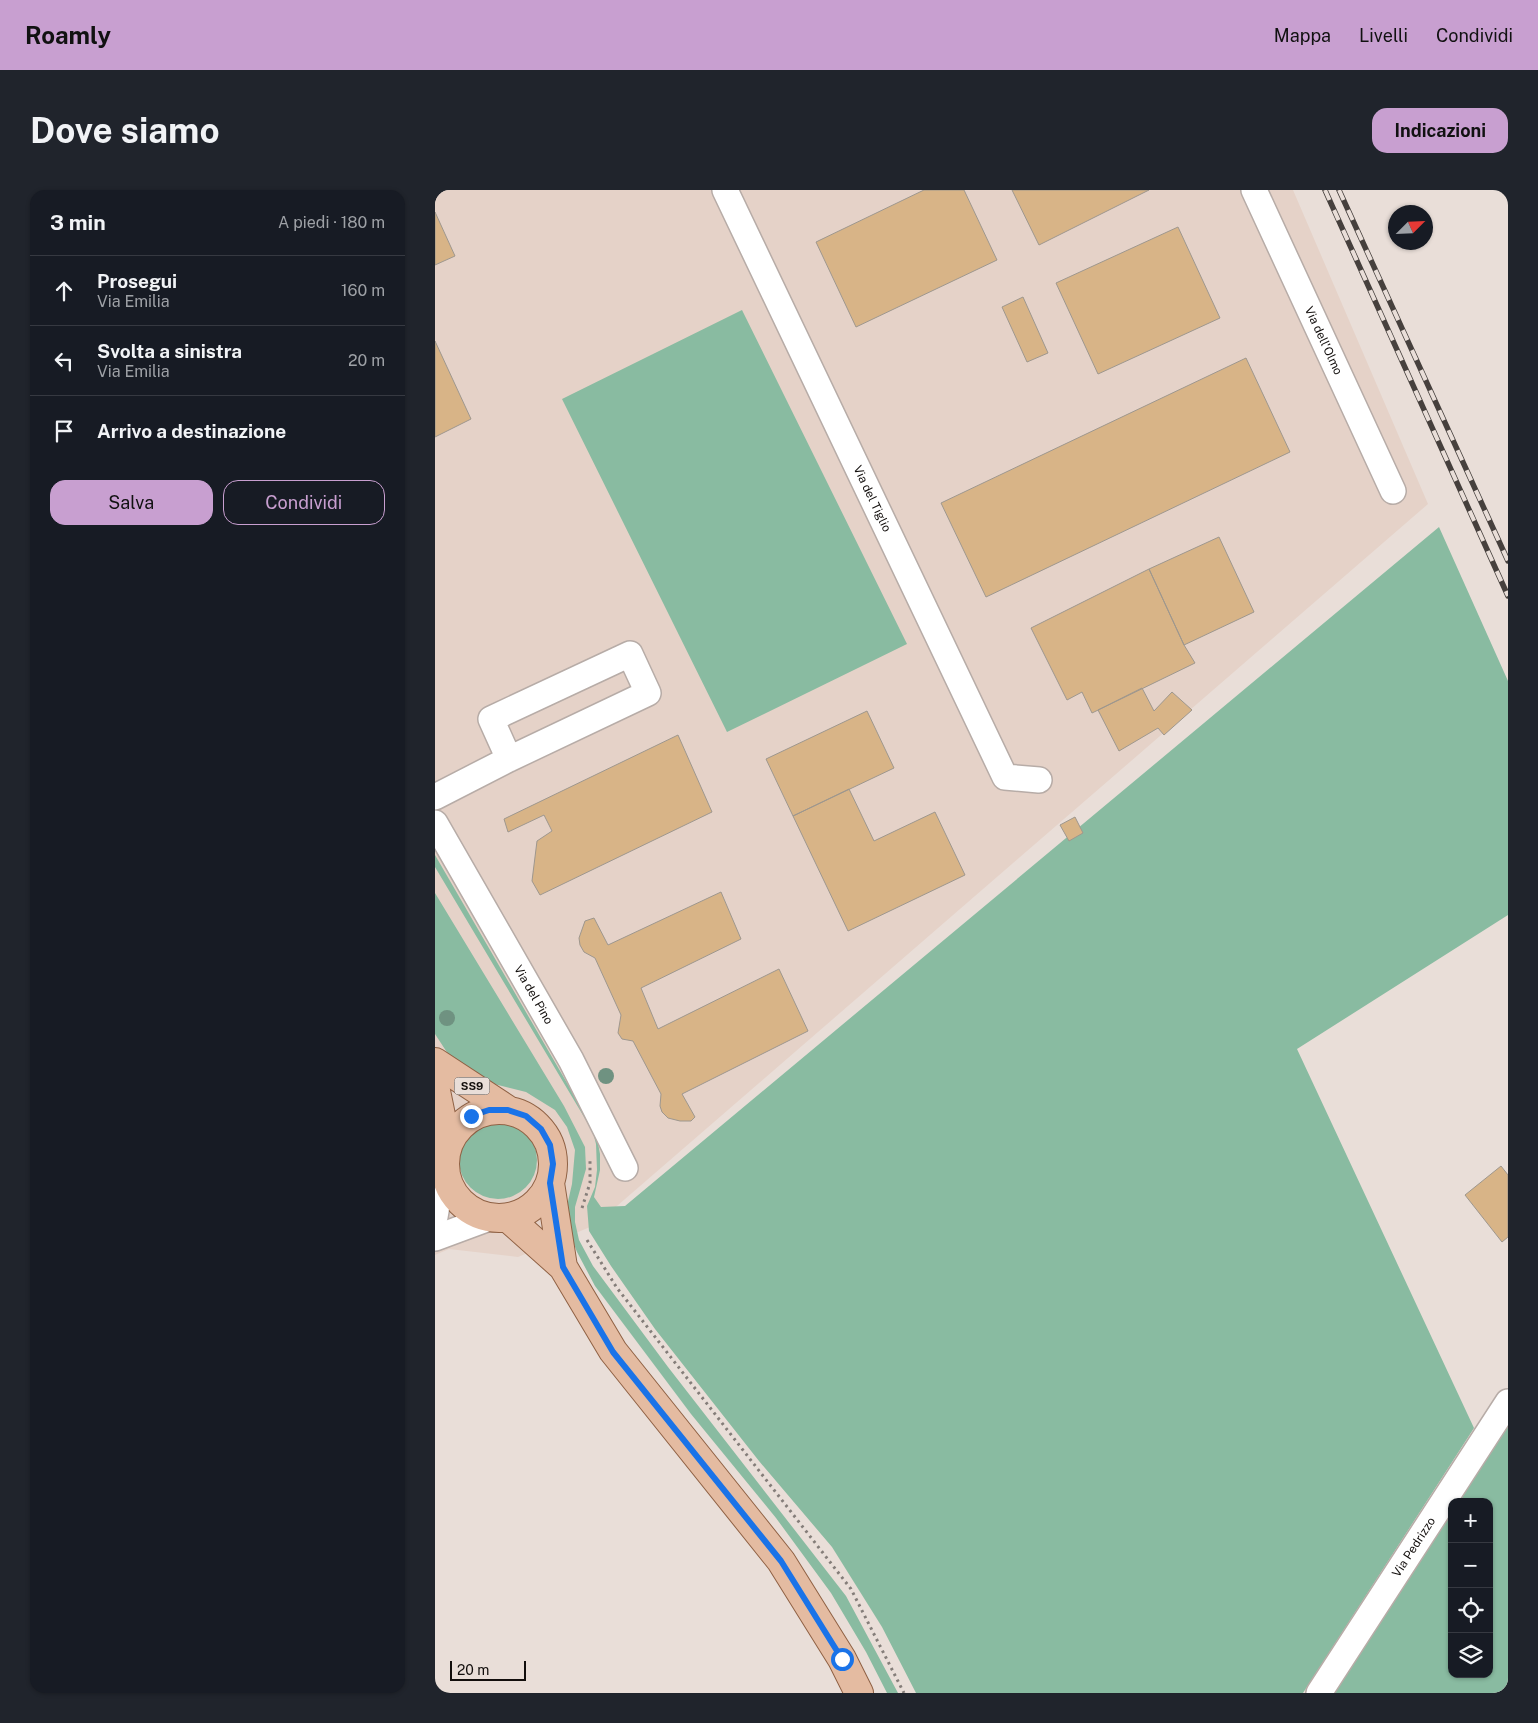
<!DOCTYPE html>
<html lang="it">
<meta charset="utf-8">
<style>
body{margin:0;font-family:"Public Sans",sans-serif;background:#20242c;color:#f1f3f6}
.controls{position:absolute;right:15px;bottom:15px;display:grid;overflow:hidden;border-radius:10px;box-shadow:0 1px 4px #0004}
.controls button{width:45px;height:45px;display:grid;place-items:center;padding:0;border:0;border-bottom:1px solid #363941;background:#171b24;color:#f1f3f6;font:25px sans-serif}
.compass{position:absolute;left:953px;top:15px;width:45px;height:45px;border-radius:50%;background:#171b24;box-shadow:0 1px 4px #0004;rotate:66deg}
.scale{position:absolute;left:15px;bottom:12px;width:76px;box-sizing:border-box;padding-left:5px;border:2px solid #120e0c;border-top:0;font-size:14px;line-height:18px;white-space:nowrap;color:#120e0c;-webkit-text-stroke:4px #e9ded8;paint-order:stroke}
.stop{position:absolute;width:15px;height:15px;margin:-11px;border:4px solid #1a73e8;border-radius:50%;background:#fff}
.stop.end{background:#1a73e8;border-color:#fff;box-shadow:0 1px 5px #0008}
.list{margin:0;padding:0;list-style:none}
h2{display:flex;justify-content:space-between;align-items:center;height:65px;margin:0;padding:0 20px;font-size:21px}
h2 small{font-size:16px;font-weight:400;color:#9ea1a6}
.list li{display:grid;grid-template-columns:32px 1fr auto;gap:15px;align-items:center;box-sizing:border-box;height:70px;padding:0 20px;border-top:1px solid #363941}
.list b{display:block;font-size:19px;white-space:nowrap}
.list p{margin:0;font-size:16px;white-space:nowrap;color:#9ea1a6}
.list em{font-size:16px;font-style:normal;color:#9ea1a6}
.actions{display:flex;gap:10px;padding:15px 20px}
.actions a{flex:1;padding:11px 0;border:1px solid #c89fd0;border-radius:15px;text-align:center;font-size:18px;color:#c89fd0}
.actions .main{background:#c89fd0;color:#111}
.icon{flex:none;width:28px;height:28px;fill:none;stroke:currentColor;stroke-width:2;stroke-linecap:round;stroke-linejoin:round}
.map{position:relative;flex:none;width:1073px;height:1503px;overflow:hidden;border-radius:15px}
header{display:flex;align-items:center;gap:30px;box-sizing:border-box;height:70px;padding:0 25px;background:#c89fd0;color:#111}
header strong{font-size:24px}
nav{display:flex;gap:28px;margin-inline-start:auto;font-size:18px}
.intro{display:flex;align-items:center;justify-content:space-between;box-sizing:border-box;height:120px;padding:0 30px}
h1{margin:0;font-size:35px}
.button{padding:12px 22px;border-radius:15px;background:#c89fd0;color:#111;font-size:18px;font-weight:700}
main{display:flex;gap:30px;padding:0 30px}
aside{flex:1;background:#171b24;border-radius:15px;box-shadow:0 1px 4px #0004}
.map>svg:first-child{display:block}
.built{fill:#e5d2c8}
.green{fill:#89bba1}
.building{fill:#d8b487;stroke:#9e978e}
.lines{fill:none;stroke-linecap:round;stroke-linejoin:round}
.minor-casing{stroke:#b7aca7;stroke-width:28}
.major-casing{stroke:#8f6144;stroke-width:30}
.path{stroke:#847d79;stroke-width:3;stroke-dasharray:2.5 4;stroke-linecap:butt}
.minor{stroke:#fff;stroke-width:25}
.major{stroke:#e4bba1;stroke-width:28}
.rail-casing{stroke:#46403d;stroke-width:5.5}
.rail{stroke:#e9ded8;stroke-width:4;stroke-dasharray:11;stroke-linecap:butt}
.tree{fill:#6f9281}
.route{stroke:#1a73e8;stroke-width:6}
.labels{text-anchor:middle;stroke-width:5;stroke-linejoin:round;paint-order:stroke}
.shield{fill:#e9ded8;stroke:#524c49;stroke-width:1}
.shield-label{font-size:11px;font-weight:bold;fill:#120e0c}
.street-label{font-size:12px;fill:#120e0c;stroke:#e9ded8}
</style>
<header>
<strong>Roamly</strong>
<nav><a>Mappa</a><a>Livelli</a><a>Condividi</a></nav>
</header>
<div class="intro"><h1>Dove siamo</h1><a class="button">Indicazioni</a></div>
<main>
<aside>
<h2>3 min<small>A piedi · 180 m</small></h2>
<ul class="list">
<li><svg class="icon" aria-label="ahead" viewBox="0 0 24 24"><path d="M12 20V5M6 11l6-6 6 6"/></svg><div><b>Prosegui</b><p>Via Emilia</p></div><em>160 m</em></li>
<li><svg class="icon" aria-label="left" viewBox="0 0 24 24"><path d="M17 20v-9H6M10 6l-5 5 5 5"/></svg><div><b>Svolta a sinistra</b><p>Via Emilia</p></div><em>20 m</em></li>
<li><svg class="icon" aria-label="arrive" viewBox="0 0 24 24"><path d="M6 21V4h12l-3 4 3 4H6"/></svg><div><b>Arrivo a destinazione</b></div></li>
</ul>
<div class="actions"><a class="main">Salva</a><a>Condividi</a></div>
</aside>
<div class="map">
<svg width="1073" height="1503" viewBox="0 0 1073 1503">
<rect width="100%" height="100%" fill="#e9ded8"/>
<!-- built -->
<path class="built" d="M0,0H858L993,314L160,1035L83,1067L14,1059L0,1065Z"/>
<!-- green -->
<path class="green" d="M307,120L472,454L292,542L127,209Z
M1004,337L1073,491V725L862,859L1039,1238L868,1503H481L447,1437L397,1357L324,1271L220,1139L176,1076L154,1041L152,1016L160,997L162,980L161,954L158,942L0,677V665L161,943L165,964V980L159,1007L166,1017L190,1016Z
M0,703L129,916L150,957L151,979L140,1017V1032L144,1050L158,1076L233,1177L411,1406L463,1503H452L431,1462L396,1403L341,1328L256,1224L160,1096L142,1062L132,1036V1016L137,994L140,960L132,937L120,920L91,902L55,893L17,870L0,844Z
M24 970a39 39 0 1 1 78 0a39 39 0 1 1-78 0Z
M1066,1237H1073V1503H897L1017,1314V1484H1054V1312H1018Z"/>
<!-- building -->
<path class="building" d="M489,0H529L562,70L421,137L381,52Z
M577,0H714L604,55Z
M0,22L20,66L0,75Z
M743,37L785,128L663,184L621,93Z
M588,107L613,163L592,172L567,117Z
M0,151L36,229L0,247Z
M811,168L855,262L551,407L506,313Z
M784,347L819,422L749,455L714,379Z
M714,379L749,455L760,473L657,523L647,502L632,510L596,438Z
M707,498L719,521L737,502L757,520L729,545L723,538L684,561L663,520Z
M432,521L459,578L358,626L331,569Z
M243,545L277,622L105,705L97,691L102,651L117,641L109,625L73,642L69,629Z
M414,599L439,651L500,622L530,685L413,741L358,626Z
M640,627L648,643L634,651L625,635Z
M286,702L306,749L206,798L223,839L344,779L373,841L247,904L260,927L256,931H245L233,928L227,922L225,916L226,904L198,851L187,849L183,843L186,825L160,768L149,762L145,755L144,748L150,731L159,728L173,755Z
M1066,976L1073,985V1047L1067,1052L1030,1005Z"/>
<g class="lines">
<defs>
<g id="minor">
<path id="s1" d="M290,0L570,587L604,590"/>
<path id="s2" d="M819,0L958,301"/>
<path d="M0,607L74,569L213,503L195,464L56,529L74,569"/>
<path id="s3" d="M0,633L136,870L190,978"/>
<path d="M0,1027L9,974"/>
<path d="M0,1048L54,1028"/>
<path id="s4" d="M884,1503L1073,1212"/>
</g>
<path id="major" d="M0,872L73,920
M0,896L12,955
M10 974a54 54 0 1 1 108 0a54 54 0 1 1-108 0Z
M115,993L128,1077
M73,1028L128,1077L178,1161L346,1371L407,1469L424,1503"/>
</defs>
<!-- minor casing -->
<use href="#minor" class="minor-casing"/>
<!-- major casing -->
<use href="#major" class="major-casing"/>
<!-- path -->
<path class="path" d="M147,1018L155,993V968
M152,1050L182,1098L416,1399L469,1503"/>
<!-- minor -->
<use href="#minor" class="minor"/>
<!-- major -->
<use href="#major" class="major"/>
<defs>
<path id="rail" d="M890,0L1073,406
M904,0L1073,371"/>
</defs>
<!-- rail casing -->
<use href="#rail" class="rail-casing"/>
<!-- rail -->
<use href="#rail" class="rail"/>
</g>
<!-- trees -->
<g class="tree">
<circle cx="12" cy="828" r="8"/>
<circle cx="171" cy="886" r="8"/>
</g>
<g class="lines">
<!-- route -->
<path class="route" d="M36,926L54,920H73L91,926L106,939L115,955L118,974L115,993L128,1077L178,1162L346,1371L407,1469"/>
</g>
<g class="labels">
<!-- shield labels -->
<rect class="shield" x="19.5" y="887.5" width="35" height="17" rx="4"/>
<g class="shield-label">
<text x="37" y="900">SS9</text>
</g>
<!-- street labels -->
<g class="street-label">
<text dy="4" stroke="none"><textPath href="#s2" startOffset="166">Via dell'Olmo</textPath></text>
<text dy="4" stroke="none"><textPath href="#s1" startOffset="342">Via del Tiglio</textPath></text>
<text dy="4" stroke="none"><textPath href="#s3" startOffset="198">Via del Pino</textPath></text>
<text dy="4" stroke="none"><textPath href="#s4" startOffset="174">Via Pedrizzo</textPath></text>
</g>
</g>
</svg>
<div class="controls">
<button>+</button>
<button>−</button>
<button><svg class="icon" aria-label="locate" viewBox="0 0 24 24"><circle cx="12" cy="12" r="6"/><path d="M12 2v4M12 18v4M2 12h4M18 12h4"/></svg></button>
<button><svg class="icon" aria-label="layers" viewBox="0 0 24 24"><path d="M12 4l9 5-9 5-9-5zM3 14l9 5 9-5"/></svg></button>
</div>
<svg class="compass" viewBox="-18 -18 36 36"><path d="M0-13l5 13h-10z" fill="#e53935"/><path d="M0 13l5-13h-10z" fill="#9ea1a6"/></svg>
<div class="scale">20 m</div>
<div class="stop" style="left:407px;top:1469px"></div>
<div class="stop end" style="left:36px;top:926px"></div>
</div>
</main>
